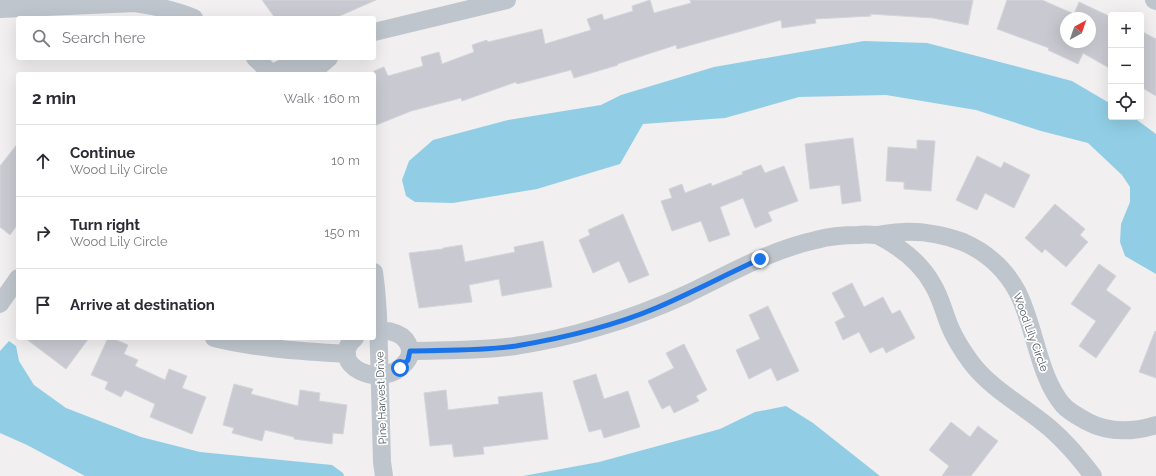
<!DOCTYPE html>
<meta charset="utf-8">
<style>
body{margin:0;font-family:Raleway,sans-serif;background:#f2f2f3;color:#2b2b33}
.controls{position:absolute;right:12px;top:12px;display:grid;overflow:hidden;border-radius:4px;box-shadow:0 4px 16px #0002}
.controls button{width:36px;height:36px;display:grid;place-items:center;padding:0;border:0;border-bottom:1px solid #e1e1e2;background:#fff;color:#2b2b33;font:20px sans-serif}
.compass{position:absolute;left:1060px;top:12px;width:36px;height:36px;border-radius:50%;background:#fff;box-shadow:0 4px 16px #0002;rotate:40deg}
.stop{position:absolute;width:12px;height:12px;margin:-9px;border:3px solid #1a73e8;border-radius:50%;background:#fff}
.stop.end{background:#1a73e8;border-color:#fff;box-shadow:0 1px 4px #0008}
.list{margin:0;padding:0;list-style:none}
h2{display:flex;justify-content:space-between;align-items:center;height:52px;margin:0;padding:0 16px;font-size:17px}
h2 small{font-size:13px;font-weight:400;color:#7c7c81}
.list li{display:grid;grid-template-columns:26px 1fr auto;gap:12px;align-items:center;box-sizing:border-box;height:72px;padding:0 16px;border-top:1px solid #e1e1e2}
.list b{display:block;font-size:15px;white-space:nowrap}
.list p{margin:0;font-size:13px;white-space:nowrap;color:#7c7c81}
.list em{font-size:13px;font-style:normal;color:#7c7c81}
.icon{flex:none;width:22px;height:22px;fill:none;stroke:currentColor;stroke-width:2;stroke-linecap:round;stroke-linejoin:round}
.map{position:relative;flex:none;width:1156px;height:476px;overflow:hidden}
.search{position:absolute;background:#fff;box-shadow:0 4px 16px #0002;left:16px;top:16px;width:360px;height:44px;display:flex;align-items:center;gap:10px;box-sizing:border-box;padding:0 14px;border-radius:4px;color:#7c7c81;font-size:15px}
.panel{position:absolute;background:#fff;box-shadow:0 4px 16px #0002;left:16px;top:72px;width:360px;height:268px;border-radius:4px}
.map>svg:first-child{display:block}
.water{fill:#91cee5}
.building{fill:#c9cad1;stroke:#d3d5da;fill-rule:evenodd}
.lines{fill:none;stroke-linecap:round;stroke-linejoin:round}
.minor{stroke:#bec5cc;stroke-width:18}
.route{stroke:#1a73e8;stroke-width:5}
.labels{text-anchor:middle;stroke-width:3.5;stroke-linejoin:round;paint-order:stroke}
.street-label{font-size:11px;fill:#48515b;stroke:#fff}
</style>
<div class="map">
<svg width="1156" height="476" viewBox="0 0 1156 476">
<rect width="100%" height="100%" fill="#f1efef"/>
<!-- water -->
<path class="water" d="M864,41L927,43L1072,81L1111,104V117H1133L1156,134V274L1125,256L1120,242L1121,224L1130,202V187L1122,175L1088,143L1041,131L976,110L886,95L799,97L725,118L643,124L620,164L537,189L453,203L415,202L406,196L402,180L409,161L433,140L508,120L601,105L621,95L714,67Z
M9,341L16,346L19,361L34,385L66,408L141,437L200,452L332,465L343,473L344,476H85L27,445L0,433V351Z
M786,406L813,423L880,476H523L599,462L720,429L755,412Z"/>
<!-- building -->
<path class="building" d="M262,0H376L335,18H275Z
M650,0L654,13L691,3L690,0H973L968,25L933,18L870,14L871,16L815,19L816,23L782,28L781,20L677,49L676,45L617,64L618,65L574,78L571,70L517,84L516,82L462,101L461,98L411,111L374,126V71L384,67L388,76L423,66L421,57L439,52L442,64L474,52L472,45L487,40L488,42L542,29L545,44L591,30L587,19L602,14L604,20L633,11L632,6Z
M1007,0H1042L1074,14L1079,2L1111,17V69L1083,53L1078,64L1048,50L1049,48L997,29ZM1066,18H1090V42H1066Z
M1141,31L1156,39V96L1141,87Z
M853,138L861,201L842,204L840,185L810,189L805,144Z
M917,140L935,141L931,191L904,189V182L886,181L888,147L917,149Z
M18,143V224L10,235L0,227V166Z
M977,156L1001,168L1004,162L1030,175L1014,208L985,193L977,210L956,200Z
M761,165L765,173L784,166L798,201L768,212L772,221L755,228L743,198L720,207L730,235L709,242L701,221L672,231L661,201L672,198L669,189L682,184L685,193L711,183L712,186L743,174L742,172Z
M1055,204L1085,229L1080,235L1088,242L1066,267L1045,249L1042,253L1025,238Z
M623,214L649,275L629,283L619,261L593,273L579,240L590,235L588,230Z
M543,241L552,287L502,296L499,279L469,285L472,302L419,308L409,253L443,249V248L462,245L465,262L515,252L514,247Z
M1099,264L1116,276L1106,290L1131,308L1096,358L1079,346L1096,321L1071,304Z
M852,283L864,307L883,297L892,314L900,310L915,338L886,353L883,347L870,353L859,332L843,340L835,322L845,317L832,293Z
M768,306L799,371L777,381L771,368L749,379L736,350L760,339L749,315Z
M1155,331L1156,332V378L1139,372Z
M25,338H89L66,369Z
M108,338H112L128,345L124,354L138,360L135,366L165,380L169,369L187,376L182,388L206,397L192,434L150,417L155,404L125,390L121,397L105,389L108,382L91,375Z
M684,344L707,390L696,396L699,401L674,413L670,405L662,409L648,381L674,368L666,353Z
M596,374L604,399L628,391L640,427L604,438L601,429L589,432L573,381Z
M234,384L253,389L251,394L298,406L300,390L320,393L319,401L347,405L343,434L333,433L332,444L294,439V437L265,430L262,441L232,433L234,428L223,425Z
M446,390L448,410L499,404L498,397L542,392L548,439L483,447L484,454L454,457L452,444L430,446L424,393Z
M951,422L970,437L978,426L998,441L971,476H942L949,466L929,450Z"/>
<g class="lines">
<!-- minor -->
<path class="minor" d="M1154,0L1156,1
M0,9L135,3C155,6 175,10 194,18
M374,32L507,0
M255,58L272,74
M314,71L329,58
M272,74C285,66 305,55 316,74
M877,235C899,246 921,263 933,285C941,298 944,313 950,327C955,339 962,350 970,361C989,387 1017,402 1041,421C1061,436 1078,456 1093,476
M374,272L376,288L378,315L382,462L384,476
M0,304L18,278
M214,338C259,349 301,351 347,354
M355,338C325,363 381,393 406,362C416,350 406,335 392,332C387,330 380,331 374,331
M410,351C445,350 480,351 515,346C542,342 570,336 596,328C627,319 657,308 687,294C729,274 770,250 816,240C830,236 845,235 859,235C865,234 871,235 877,235C885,234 894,232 903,232C922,231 945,235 963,242C986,252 1005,269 1017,291C1035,325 1038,376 1063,405C1069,412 1079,417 1088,422C1109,433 1133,432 1156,425"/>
</g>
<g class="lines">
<!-- route -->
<path class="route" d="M400,368L408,360L410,351C445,350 481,351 516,346C563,338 611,327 656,308C691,293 725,275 760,259"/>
</g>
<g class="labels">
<!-- street labels -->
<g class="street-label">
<text transform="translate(1031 332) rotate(70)" y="4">Wood Lily Circle</text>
<text transform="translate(381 398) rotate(-92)" y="4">Pine Harvest Drive</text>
</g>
</g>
</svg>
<div class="controls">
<button>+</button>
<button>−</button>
<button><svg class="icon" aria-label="locate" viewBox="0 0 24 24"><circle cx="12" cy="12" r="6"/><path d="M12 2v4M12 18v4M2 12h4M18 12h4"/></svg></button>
</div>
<svg class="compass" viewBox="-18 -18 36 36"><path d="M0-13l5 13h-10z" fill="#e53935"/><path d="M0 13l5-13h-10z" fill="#7c7c81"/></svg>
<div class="stop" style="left:400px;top:368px"></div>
<div class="stop end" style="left:760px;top:259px"></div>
<div class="search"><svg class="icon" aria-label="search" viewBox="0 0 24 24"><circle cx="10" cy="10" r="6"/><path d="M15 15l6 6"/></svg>Search here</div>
<section class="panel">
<h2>2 min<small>Walk · 160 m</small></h2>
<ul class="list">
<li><svg class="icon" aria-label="ahead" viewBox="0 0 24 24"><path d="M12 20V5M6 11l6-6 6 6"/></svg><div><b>Continue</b><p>Wood Lily Circle</p></div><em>10 m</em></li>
<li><svg class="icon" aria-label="right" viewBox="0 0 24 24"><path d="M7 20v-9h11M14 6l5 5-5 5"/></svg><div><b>Turn right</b><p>Wood Lily Circle</p></div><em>150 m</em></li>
<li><svg class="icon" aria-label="arrive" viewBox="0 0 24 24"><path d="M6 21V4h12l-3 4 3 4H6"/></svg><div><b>Arrive at destination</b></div></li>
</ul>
</section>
</div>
